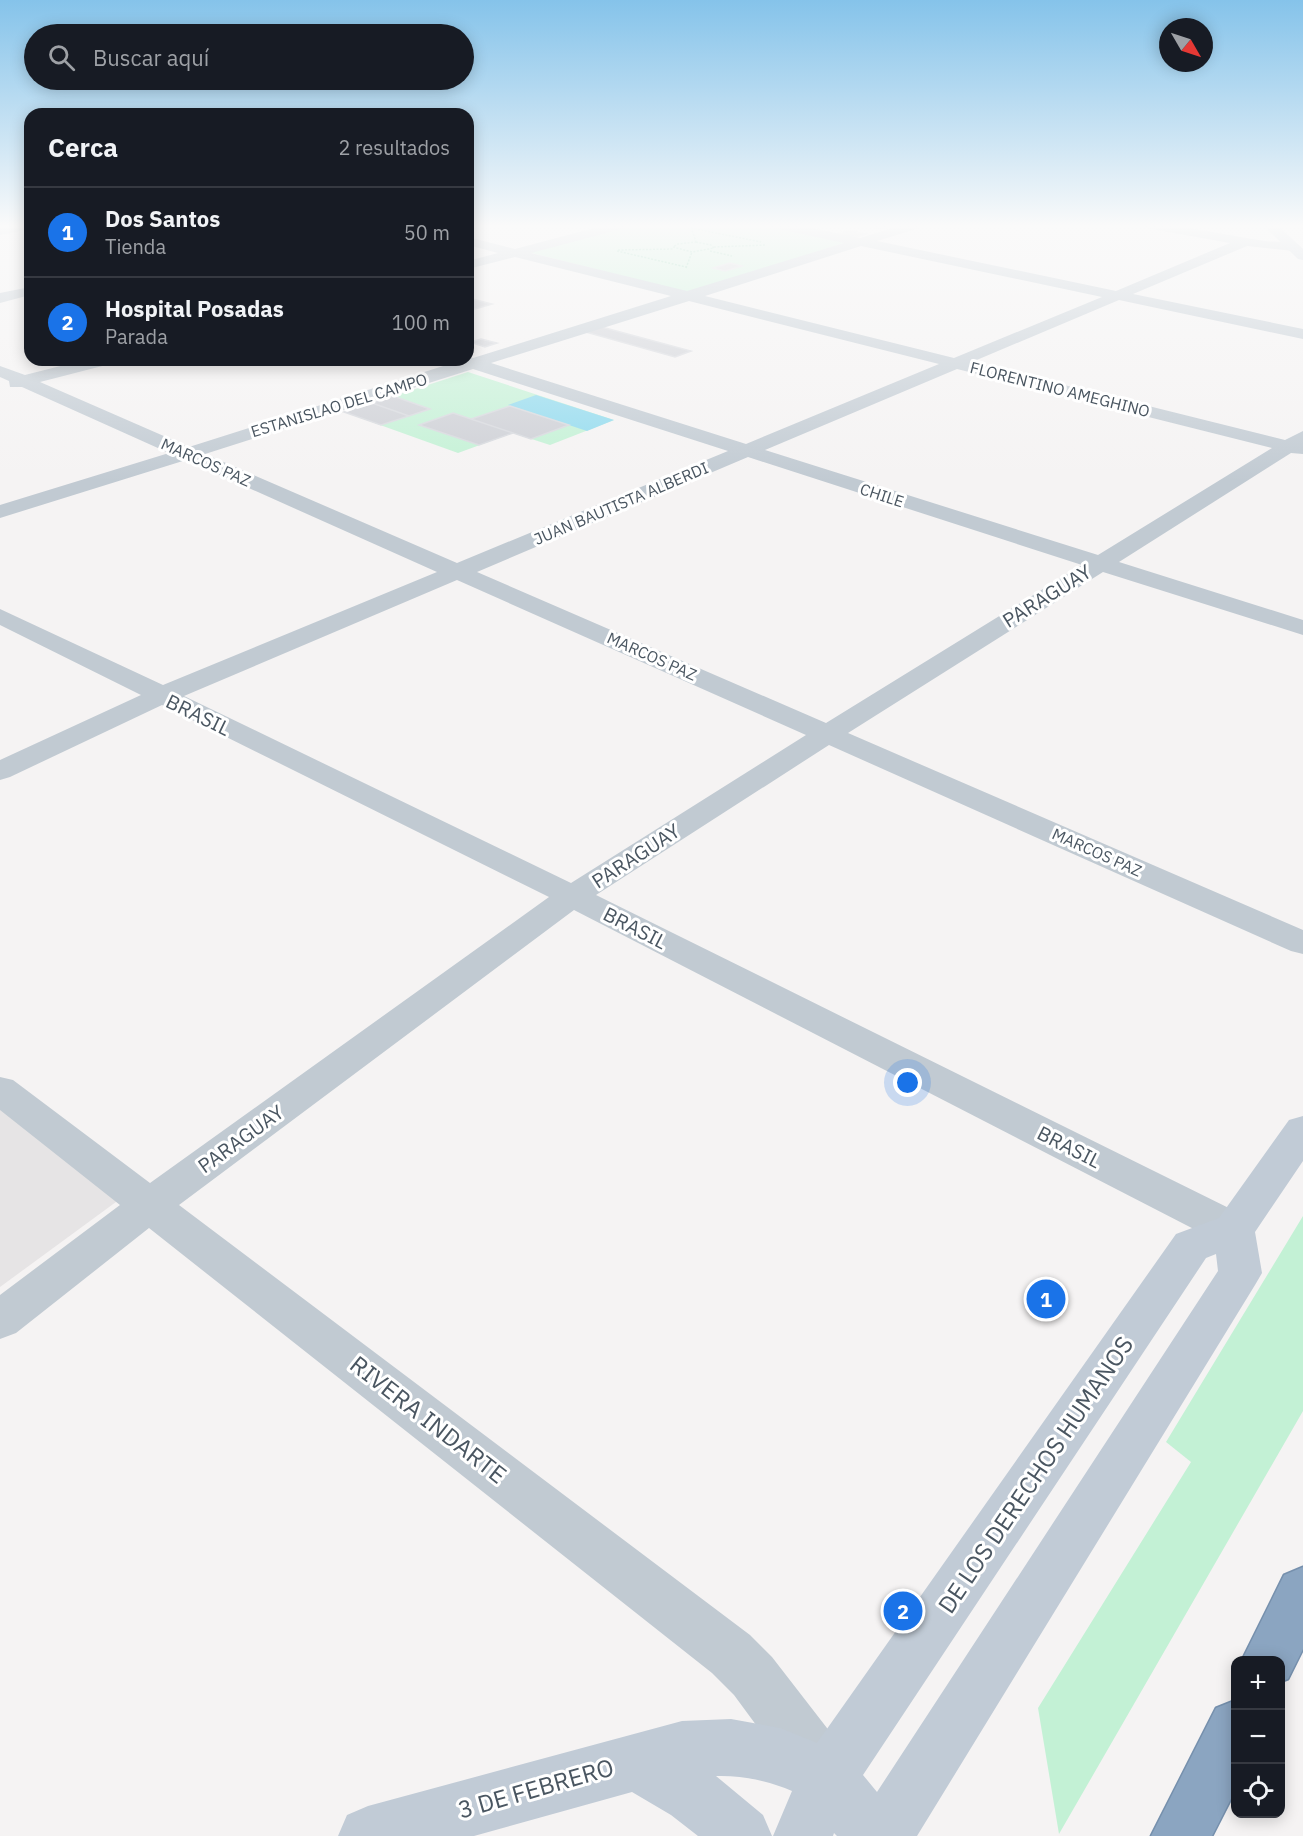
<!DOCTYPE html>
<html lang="es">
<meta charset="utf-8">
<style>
body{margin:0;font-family:"IBM Plex Sans",sans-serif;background:#20242c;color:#f1f3f6}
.controls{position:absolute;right:18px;bottom:18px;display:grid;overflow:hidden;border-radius:12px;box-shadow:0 3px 15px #0003}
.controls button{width:54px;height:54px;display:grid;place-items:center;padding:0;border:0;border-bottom:2px solid #363941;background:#171b24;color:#f1f3f6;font:30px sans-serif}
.compass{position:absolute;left:1159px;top:18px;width:54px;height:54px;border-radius:50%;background:#171b24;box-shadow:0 3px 15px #0003;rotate:129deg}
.you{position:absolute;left:908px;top:1083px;width:21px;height:21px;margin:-15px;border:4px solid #fff;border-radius:50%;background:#1a73e8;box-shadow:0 0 0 9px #1a73e833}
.badge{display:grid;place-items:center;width:39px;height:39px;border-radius:50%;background:#1a73e8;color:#fff;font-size:20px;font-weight:700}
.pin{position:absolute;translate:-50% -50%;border:3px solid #fff;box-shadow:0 2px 6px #0006}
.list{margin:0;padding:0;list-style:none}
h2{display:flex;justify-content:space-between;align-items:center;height:78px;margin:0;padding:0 24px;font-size:26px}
h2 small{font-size:20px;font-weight:400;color:#9ea1a6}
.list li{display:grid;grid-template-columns:39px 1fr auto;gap:18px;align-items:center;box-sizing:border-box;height:90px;padding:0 24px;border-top:2px solid #363941}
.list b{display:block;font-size:22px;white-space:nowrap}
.list p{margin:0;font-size:20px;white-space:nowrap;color:#9ea1a6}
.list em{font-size:20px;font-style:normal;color:#9ea1a6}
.icon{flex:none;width:33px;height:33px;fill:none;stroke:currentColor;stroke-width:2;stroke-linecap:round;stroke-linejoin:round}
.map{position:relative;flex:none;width:1303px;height:1836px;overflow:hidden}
.search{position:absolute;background:#171b24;box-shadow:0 3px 15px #0003;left:24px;top:24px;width:450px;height:66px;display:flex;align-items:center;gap:15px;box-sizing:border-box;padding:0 21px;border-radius:33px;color:#9ea1a6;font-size:22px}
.panel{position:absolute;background:#171b24;box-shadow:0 3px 15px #0003;left:24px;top:108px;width:450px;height:258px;border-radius:18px}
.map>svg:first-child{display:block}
.education{fill:#e6e4e5}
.green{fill:#c3f1d5}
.water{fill:#90daee}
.building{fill:#cdcfd5;stroke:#d7d9de;stroke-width:1.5}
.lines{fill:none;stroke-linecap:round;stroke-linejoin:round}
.highway-casing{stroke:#7690ad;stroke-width:3}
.path{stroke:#7ad0a6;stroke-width:1.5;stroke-dasharray:2 1.5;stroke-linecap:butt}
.street{fill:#c1cad2;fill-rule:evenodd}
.secondary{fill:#c1cbd6;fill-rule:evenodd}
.highway{fill:#8ba5c1;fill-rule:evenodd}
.labels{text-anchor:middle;stroke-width:6;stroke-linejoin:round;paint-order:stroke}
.far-street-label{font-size:16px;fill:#4a5661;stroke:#fff}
.street-label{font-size:20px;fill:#4a5661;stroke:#fff}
.near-street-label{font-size:24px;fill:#4a5661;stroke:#fff}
</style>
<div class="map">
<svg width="1303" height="1836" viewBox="0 0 1303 1836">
<rect width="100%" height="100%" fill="#f5f3f3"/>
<!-- education -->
<path class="education" d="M0,1108L120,1199L0,1287Z"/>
<!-- green -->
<path class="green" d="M634,224H761L847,242L689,293L528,252Z
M468,372L614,420L550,445L513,433L458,453L344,412Z
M1303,1216V1411L1059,1834L1038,1708L1191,1462L1166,1442Z"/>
<!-- water -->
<path class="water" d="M536,395L614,420L587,431L508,405Z"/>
<!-- building -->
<path class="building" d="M869,224H879L891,226L881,229L863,226Z
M849,230L866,234L851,239L833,235Z
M730,263L742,266L725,271L713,268Z
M468,298L492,304L468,311Z
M598,326L691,351L675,357L582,331Z
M481,339L497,343L485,347L470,342Z
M393,396L430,409L409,416L372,403Z
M372,403L409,416L381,425L344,412Z
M510,406L569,425L531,439L471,419Z
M453,413L513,433L479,445L419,425Z"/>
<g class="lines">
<defs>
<path id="highway" d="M1303,1567V1649L1288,1679L1280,1682V1660H1242L1284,1575Z
M1236,1700V1789L1212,1836H1151L1216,1708Z"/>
</defs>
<!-- highway casing -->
<use href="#highway" class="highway-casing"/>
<!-- path -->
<path class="path" d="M690,224L696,242
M691,228L761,242
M696,242L711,245L714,248L692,252L673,247L678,244Z
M714,247L766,245
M618,250L674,249
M617,251L686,267
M710,251L732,256
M686,268L692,252"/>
<!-- street -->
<path class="street" d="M609,224H630L629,227L531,253L687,291L844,243L774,228L768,224H793L860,238L905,224H924L923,227L877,241L1116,291L1230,243L1146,228L1140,224C1182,224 1223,235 1265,241C1276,243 1293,239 1301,247L1294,251L1247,246L1133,294L1303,329V339L1119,300L972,362L1285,440L1303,431V454L1291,453L1119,562L1303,620V635L1103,572L848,733L1303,930V954L1291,951L829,745L596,895L1249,1218L1255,1230L1249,1242L1234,1246L1219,1242L574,910L179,1205L750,1635L772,1657L844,1750L853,1770L844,1790L824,1799L804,1790L734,1695L712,1673L149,1228L16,1333L0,1339V1295L120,1205L0,1110V1077L13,1080L150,1183L549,897L162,705L10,777L0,780V760L141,695L0,625V609L163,685L437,572L186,460L0,518V505L169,453L22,387H10L9,381L0,377V366L25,375L84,360H112L110,364L40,382L189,447L462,360H468V357L473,358L671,296L515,257L468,269V261L498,253L468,245V237L515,249ZM861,246L1102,297L954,358L705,296ZM689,301L939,364L746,444L491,363ZM473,369L728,451L457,563L205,454ZM957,369L1272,448L1098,555L765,450ZM748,457L1082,565L826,723L477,572ZM457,580L806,735L571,883L184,696Z
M30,287V295L0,303V293Z"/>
<!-- secondary -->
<path class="secondary" d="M15,224H30V229L0,235V227Z
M1262,224H1276L1303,249V260L1298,259Z
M1303,1116V1161L1255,1232L1262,1273L1255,1285L917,1836H837L834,1833L833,1836H773L792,1791C769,1781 741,1775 716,1776L763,1815L772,1836H698L671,1815L632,1792L474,1836H338L347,1815L368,1806L682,1721L731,1719L780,1728L817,1743L1176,1234L1219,1218L1289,1120ZM1216,1254L1218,1271L877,1792L863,1775L1206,1258Z"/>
<!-- highway -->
<use href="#highway" class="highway"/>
</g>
<!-- sky -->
<linearGradient id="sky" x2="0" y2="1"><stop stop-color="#85c3ea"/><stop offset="0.47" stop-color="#fafafa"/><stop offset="1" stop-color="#fafafa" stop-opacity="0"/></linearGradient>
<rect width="1303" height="481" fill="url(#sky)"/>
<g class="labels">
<!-- far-street labels -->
<g class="far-street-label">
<text transform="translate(1060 389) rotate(14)" y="6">FLORENTINO AMEGHINO</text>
<text transform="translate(339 405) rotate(-17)" y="6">ESTANISLAO DEL CAMPO</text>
<text transform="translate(206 462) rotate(24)" y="6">MARCOS PAZ</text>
<text transform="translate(882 495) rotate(18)" y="6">CHILE</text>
<text transform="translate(621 503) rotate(-23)" y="6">JUAN BAUTISTA ALBERDI</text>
<text transform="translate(652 656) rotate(24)" y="6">MARCOS PAZ</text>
<text transform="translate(1097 852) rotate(24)" y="6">MARCOS PAZ</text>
</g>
<!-- street labels -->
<g class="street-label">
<text transform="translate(1047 596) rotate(-32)" y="7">PARAGUAY</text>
<text transform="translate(198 715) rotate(26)" y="7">BRASIL</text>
<text transform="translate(636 856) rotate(-33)" y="7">PARAGUAY</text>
<text transform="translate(635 928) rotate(27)" y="7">BRASIL</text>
<text transform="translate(241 1139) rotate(-36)" y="7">PARAGUAY</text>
<text transform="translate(1069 1147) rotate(27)" y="7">BRASIL</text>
</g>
<!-- near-street labels -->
<g class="near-street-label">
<text transform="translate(428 1420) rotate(38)" y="8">RIVERA INDARTE</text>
<text transform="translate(1036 1475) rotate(-56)" y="8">DE LOS DERECHOS HUMANOS</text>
<text transform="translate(536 1789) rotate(-16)" y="8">3 DE FEBRERO</text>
</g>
</g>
</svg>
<div class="controls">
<button>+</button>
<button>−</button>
<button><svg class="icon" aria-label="locate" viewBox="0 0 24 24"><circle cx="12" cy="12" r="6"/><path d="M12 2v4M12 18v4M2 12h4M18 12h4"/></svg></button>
</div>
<svg class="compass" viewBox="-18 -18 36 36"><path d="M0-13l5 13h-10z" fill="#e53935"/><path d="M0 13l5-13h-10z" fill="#9ea1a6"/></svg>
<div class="you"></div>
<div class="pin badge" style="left:1046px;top:1299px">1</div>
<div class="pin badge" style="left:903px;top:1611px">2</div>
<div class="search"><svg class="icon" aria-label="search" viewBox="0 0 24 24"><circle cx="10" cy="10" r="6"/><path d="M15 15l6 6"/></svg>Buscar aquí</div>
<section class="panel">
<h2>Cerca<small>2 resultados</small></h2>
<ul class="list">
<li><span class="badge">1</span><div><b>Dos Santos</b><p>Tienda</p></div><em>50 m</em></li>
<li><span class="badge">2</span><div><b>Hospital Posadas</b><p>Parada</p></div><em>100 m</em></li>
</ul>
</section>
</div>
